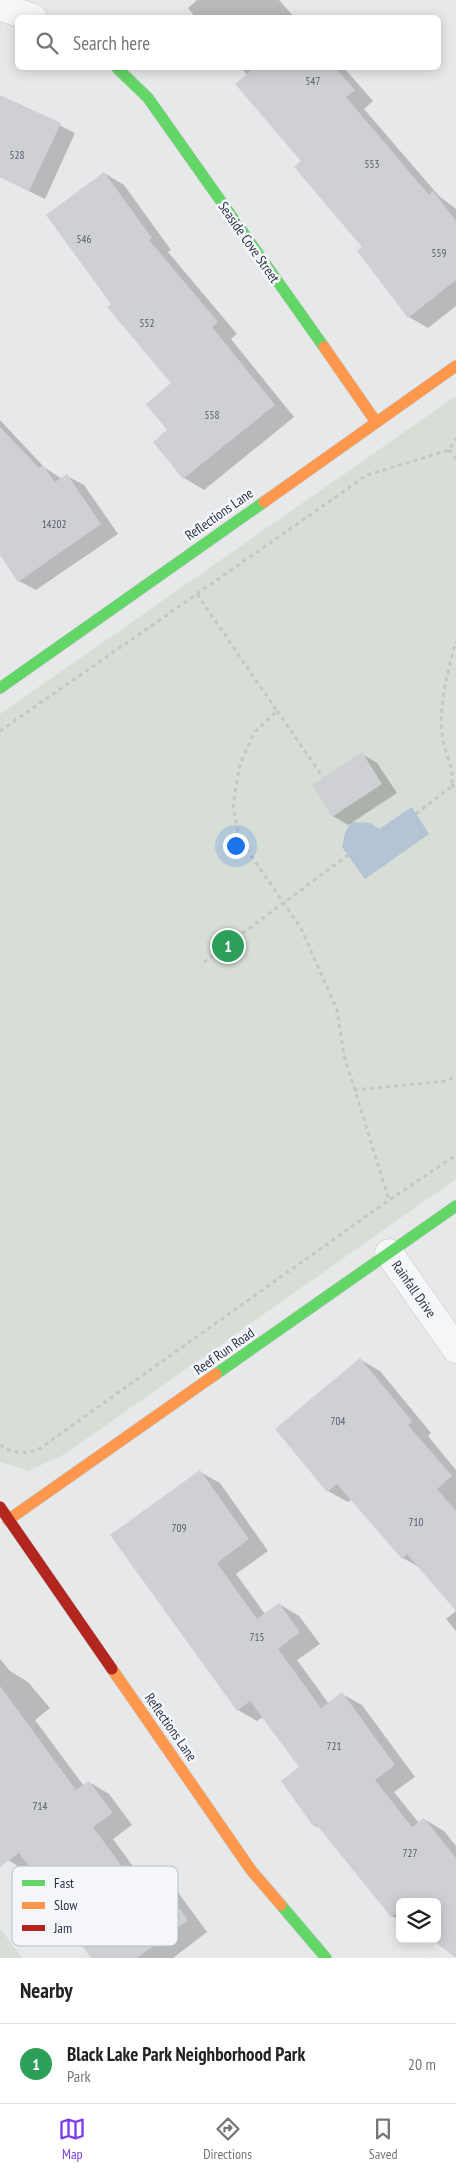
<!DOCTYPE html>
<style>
body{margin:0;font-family:"PT Sans Narrow",sans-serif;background:#f6f6f6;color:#222}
.controls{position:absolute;right:15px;bottom:15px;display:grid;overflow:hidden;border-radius:8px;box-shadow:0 2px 12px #0003}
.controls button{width:45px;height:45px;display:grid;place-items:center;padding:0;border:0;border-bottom:1px solid #e0e0e0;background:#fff;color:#222;font:25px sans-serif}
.you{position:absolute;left:235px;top:845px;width:18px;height:18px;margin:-12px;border:4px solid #fff;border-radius:50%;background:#1a73e8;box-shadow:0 0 0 8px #1a73e833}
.badge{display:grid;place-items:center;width:32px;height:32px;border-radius:50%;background:#7c3aed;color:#fff;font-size:16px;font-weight:700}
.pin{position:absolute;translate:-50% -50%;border:2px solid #fff;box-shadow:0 1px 5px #0006}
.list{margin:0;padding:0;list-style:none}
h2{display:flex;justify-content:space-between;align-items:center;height:65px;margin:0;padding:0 20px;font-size:21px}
h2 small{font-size:16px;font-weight:400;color:#767676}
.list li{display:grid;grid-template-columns:32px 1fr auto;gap:15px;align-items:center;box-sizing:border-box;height:80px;padding:0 20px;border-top:1px solid #e0e0e0}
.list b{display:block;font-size:19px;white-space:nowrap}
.list p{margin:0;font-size:16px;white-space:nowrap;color:#767676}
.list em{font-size:16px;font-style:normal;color:#767676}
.icon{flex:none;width:28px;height:28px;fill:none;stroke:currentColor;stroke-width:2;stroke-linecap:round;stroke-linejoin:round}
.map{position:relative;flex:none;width:456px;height:1958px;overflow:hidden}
.search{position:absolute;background:#fff;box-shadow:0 2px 12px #0003;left:15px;right:15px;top:15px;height:55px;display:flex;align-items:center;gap:12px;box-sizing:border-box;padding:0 18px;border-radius:8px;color:#767676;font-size:19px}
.sheet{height:145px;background:#fff}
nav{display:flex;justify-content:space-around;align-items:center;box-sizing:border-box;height:70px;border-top:1px solid #e0e0e0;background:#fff;font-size:14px;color:#767676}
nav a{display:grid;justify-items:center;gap:2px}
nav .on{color:#7c3aed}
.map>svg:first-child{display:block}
.green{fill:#d6ded6}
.water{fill:#b4c4d5}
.shadow{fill:#0003}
.building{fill:#ced0d3}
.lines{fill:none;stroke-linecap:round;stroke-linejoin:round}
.street-casing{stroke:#c4c6c8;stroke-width:29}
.fast-casing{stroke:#c4c6c8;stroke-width:12}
.slow-casing{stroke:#c4c6c8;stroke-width:12}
.jam-casing{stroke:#c4c6c8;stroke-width:12}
.path{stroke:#c5c6ca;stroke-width:3;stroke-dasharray:4 4;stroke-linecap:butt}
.street{stroke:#f5f6f7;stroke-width:28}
.fast{stroke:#63d668;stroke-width:11}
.slow{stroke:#ff974d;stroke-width:11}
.jam{stroke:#b3261e;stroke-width:11}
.labels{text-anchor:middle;stroke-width:5;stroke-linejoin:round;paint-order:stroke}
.number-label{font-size:11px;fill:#545c69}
.street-label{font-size:14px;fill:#2b3445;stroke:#f4f6f9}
.key{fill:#f4f6f9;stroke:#b8bcc3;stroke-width:1}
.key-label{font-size:14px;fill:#2b3445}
</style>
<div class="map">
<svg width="456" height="1958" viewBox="0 0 456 1958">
<rect width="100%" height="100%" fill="#e6e8ea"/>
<!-- green -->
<path class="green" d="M456,396V1179L65,1454L28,1471L0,1462V714Z
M0,1928L22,1958H0Z"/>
<!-- water -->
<path class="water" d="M412,807L429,834L365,879L342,847L345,833L351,822L370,823L379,829Z"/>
<!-- shadow -->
<path class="shadow" d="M197,0H279L295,18H196L188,8Z
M242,68H344L373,101L364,109L439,196L456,209V306L428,328L409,317Z
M0,96L75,133L45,199L0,177Z
M104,173L124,185L171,250L168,252L237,334L231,339L294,417L204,490L184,478L169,431L173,383L112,304Z
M0,420L44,467L62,479L67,476L84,485L118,534L36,590L19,581L0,553Z
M362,754L377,763L397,793L348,825L333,816Z
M361,1360L380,1371L431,1433L428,1436L456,1470V1609L422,1569L403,1558L352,1499L348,1502L328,1491Z
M200,1472L220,1483L268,1551L236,1574L265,1614L279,1604L299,1616L320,1644L297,1660L329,1704L342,1694L362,1705L415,1777L394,1792L419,1823L424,1819L444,1831L456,1846V1956L437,1939V1902H400V1921L392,1916L323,1830L314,1825L282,1781L301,1768L263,1717L257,1721L238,1710Z
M456,1611V1631L446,1619Z
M0,1659L10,1671L28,1682L50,1708L35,1720L84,1786L89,1782L109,1794L132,1825L113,1839L148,1887L157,1880L177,1891L207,1932L173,1958H93L58,1904L32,1869L28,1872L8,1860L0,1849Z"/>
<!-- building -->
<path class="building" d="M254,68H335L355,90L346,97L429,195L433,191L456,221V280L408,318L357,251L362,247L294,167L301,161L235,84Z
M0,95L61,123L29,191L0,177Z
M104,172L152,238L149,240L218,322L212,327L275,405L183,479L153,442L167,430L146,404L171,383L107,307L111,304L46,215Z
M0,427L39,468L43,465L55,482L67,474L101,524L18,582L0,555Z
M362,752L382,784L332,817L312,785Z
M360,1358L412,1421L408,1425L452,1476L437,1489L456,1511V1611L407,1554L402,1559L337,1484L327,1492L275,1429Z
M200,1470L249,1539L217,1563L257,1619L279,1603L300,1632L278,1649L321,1708L342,1692L395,1765L375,1780L412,1827L424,1818L456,1858V1958L431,1939H437V1902H400V1915L396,1913L391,1917L316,1824L313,1826L281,1781L299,1767L250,1701L237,1711L110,1535Z
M0,1686L76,1790L89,1781L113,1813L93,1827L140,1891L157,1878L188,1920L137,1958H91L53,1906L57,1904L19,1853L0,1867Z"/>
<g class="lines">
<defs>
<path id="street" d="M0,6L33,18
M389,1253L456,1349"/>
<path id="fast" d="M117,68L148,98L324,347
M0,688L264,502
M216,1374L456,1206
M281,1905L326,1958"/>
<path id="slow" d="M324,347L376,422
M264,502L456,366
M8,1520L216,1374
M112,1669L251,1870L281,1905"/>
<path id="jam" d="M0,1507L112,1669"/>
</defs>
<!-- street casing -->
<use href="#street" class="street-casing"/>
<!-- fast casing -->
<use href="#fast" class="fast-casing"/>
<!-- slow casing -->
<use href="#slow" class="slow-casing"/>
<!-- jam casing -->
<use href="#jam" class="jam-casing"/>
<!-- path -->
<path class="path" d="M449,450L456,459
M197,594L367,475L449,450L456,439
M277,711L323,777
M0,731L197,594L277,711L254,733L240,764L233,805L239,838L301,928L337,1010L344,1055L389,1200
M452,784L456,790
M416,814L452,786C454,765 444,753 442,733C439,702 448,670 456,641
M204,962L348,855
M354,1090L447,1081L456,1076
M0,1445C11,1453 26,1455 39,1449L389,1200L456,1155"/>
<!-- street -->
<use href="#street" class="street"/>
<!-- fast -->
<use href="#fast" class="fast"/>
<!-- slow -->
<use href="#slow" class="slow"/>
<!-- jam -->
<use href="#jam" class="jam"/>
</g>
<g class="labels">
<!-- number labels -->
<g class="number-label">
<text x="313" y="85">547</text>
<text x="17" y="159">528</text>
<text x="372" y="168">553</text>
<text x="84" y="243">546</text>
<text x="439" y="257">559</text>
<text x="147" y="327">552</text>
<text x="212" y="419">558</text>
<text x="54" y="528">14202</text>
<text x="338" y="1425">704</text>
<text x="416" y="1526">710</text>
<text x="179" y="1532">709</text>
<text x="257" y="1641">715</text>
<text x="334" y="1750">721</text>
<text x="40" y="1810">714</text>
<text x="410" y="1857">727</text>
</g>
<!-- street labels -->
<g class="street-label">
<text transform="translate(249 242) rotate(55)" y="5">Seaside Cove Street</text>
<text transform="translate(219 514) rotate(-35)" y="5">Reflections Lane</text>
<text transform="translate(414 1289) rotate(55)" y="5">Rainfall Drive</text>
<text transform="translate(224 1351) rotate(-35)" y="5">Reef Run Road</text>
<text transform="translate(171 1727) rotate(55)" y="5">Reflections Lane</text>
</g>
</g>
<!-- legend -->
<rect x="12" y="1866" width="166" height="80" rx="8" class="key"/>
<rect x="22" y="1880" width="23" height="6" fill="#63d668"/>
<rect x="22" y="1902" width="23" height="7" fill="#ff974d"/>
<rect x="22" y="1925" width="23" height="6" fill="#b3261e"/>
<g class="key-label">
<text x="54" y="1888">Fast</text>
<text x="54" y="1910">Slow</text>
<text x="54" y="1933">Jam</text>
</g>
</svg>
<div class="controls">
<button><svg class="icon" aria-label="layers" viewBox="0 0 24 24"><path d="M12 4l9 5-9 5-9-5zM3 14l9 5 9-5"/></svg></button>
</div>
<div class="you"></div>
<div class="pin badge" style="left:228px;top:946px;background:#2e9e5b">1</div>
<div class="search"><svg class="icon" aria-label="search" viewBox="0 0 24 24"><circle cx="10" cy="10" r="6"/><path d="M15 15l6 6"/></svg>Search here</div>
</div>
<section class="sheet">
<h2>Nearby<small></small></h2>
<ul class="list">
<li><span class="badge" style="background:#2e9e5b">1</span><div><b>Black Lake Park Neighborhood Park</b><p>Park</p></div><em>20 m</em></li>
</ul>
</section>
<nav>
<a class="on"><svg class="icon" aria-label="map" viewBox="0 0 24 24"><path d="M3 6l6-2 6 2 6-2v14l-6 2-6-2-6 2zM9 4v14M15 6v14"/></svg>Map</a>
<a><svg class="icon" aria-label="directions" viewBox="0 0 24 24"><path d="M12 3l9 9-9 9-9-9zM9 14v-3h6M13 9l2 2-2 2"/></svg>Directions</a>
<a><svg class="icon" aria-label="saved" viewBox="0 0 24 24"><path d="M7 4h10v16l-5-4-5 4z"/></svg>Saved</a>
</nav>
